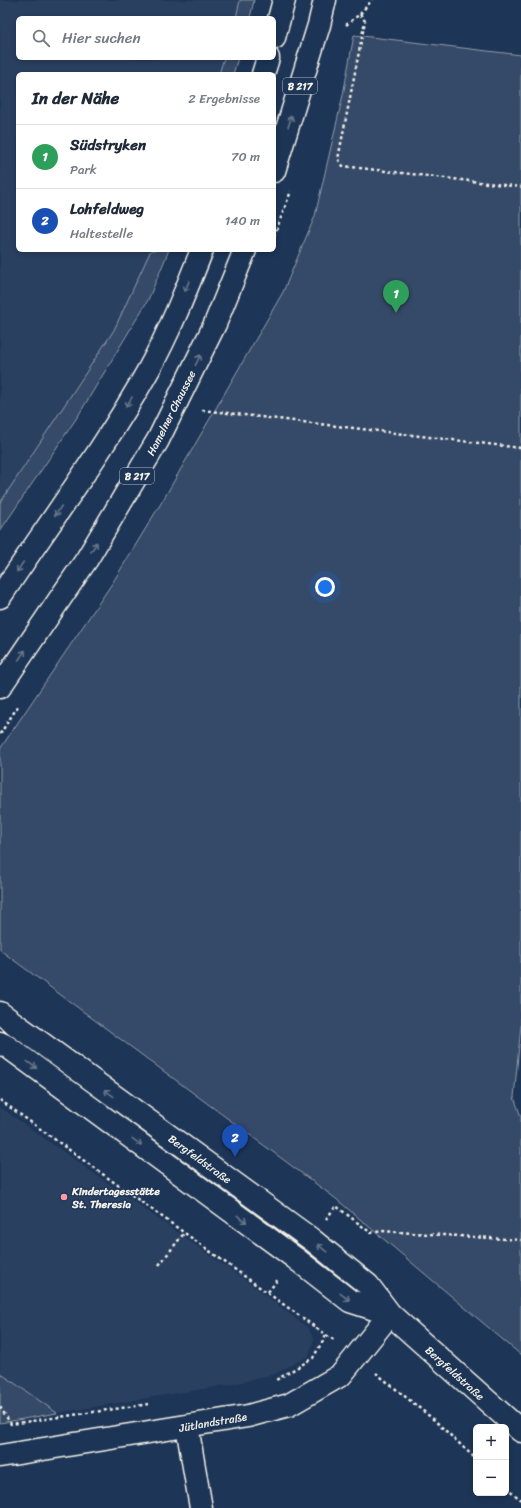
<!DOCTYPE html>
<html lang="de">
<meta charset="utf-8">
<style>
body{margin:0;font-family:Sriracha,sans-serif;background:#f6f6f7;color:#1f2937}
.controls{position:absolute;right:12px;bottom:12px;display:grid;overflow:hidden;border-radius:6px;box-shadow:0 2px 6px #0003}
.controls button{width:36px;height:36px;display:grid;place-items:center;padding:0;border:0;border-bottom:1px solid #e0e1e3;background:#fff;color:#1f2937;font:20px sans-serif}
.you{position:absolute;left:325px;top:587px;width:14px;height:14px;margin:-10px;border:3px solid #fff;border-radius:50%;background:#1a73e8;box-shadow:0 0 0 6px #1a73e833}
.badge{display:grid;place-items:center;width:26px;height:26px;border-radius:50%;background:#845c67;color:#fff;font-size:13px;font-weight:700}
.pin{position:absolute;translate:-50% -33px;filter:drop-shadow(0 1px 2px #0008)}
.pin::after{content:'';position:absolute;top:21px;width:14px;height:12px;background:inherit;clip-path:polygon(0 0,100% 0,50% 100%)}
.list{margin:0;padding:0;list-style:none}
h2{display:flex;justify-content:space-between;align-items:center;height:52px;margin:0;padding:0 16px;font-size:17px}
h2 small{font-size:13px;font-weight:400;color:#747a83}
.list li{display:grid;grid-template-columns:26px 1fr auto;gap:12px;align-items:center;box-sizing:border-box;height:64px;padding:0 16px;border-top:1px solid #e0e1e3}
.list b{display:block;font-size:15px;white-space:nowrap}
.list p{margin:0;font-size:13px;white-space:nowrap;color:#747a83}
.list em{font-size:13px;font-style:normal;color:#747a83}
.icon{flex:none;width:22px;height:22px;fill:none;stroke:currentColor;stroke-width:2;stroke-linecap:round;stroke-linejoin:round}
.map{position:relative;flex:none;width:521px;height:1508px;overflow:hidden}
.search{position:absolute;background:#fff;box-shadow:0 2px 6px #0003;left:16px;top:16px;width:260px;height:44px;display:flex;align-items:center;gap:10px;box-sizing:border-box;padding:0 14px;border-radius:6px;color:#747a83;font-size:15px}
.panel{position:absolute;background:#fff;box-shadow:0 2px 6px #0003;left:16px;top:72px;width:260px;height:180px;border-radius:6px}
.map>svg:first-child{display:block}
.built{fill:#2a4060}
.green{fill:#354a67;stroke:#949ea8}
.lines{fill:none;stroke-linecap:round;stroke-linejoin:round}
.minor-casing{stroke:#f4f1e8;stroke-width:25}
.major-casing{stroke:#f4f1e8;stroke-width:25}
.path{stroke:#f4f1e8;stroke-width:2.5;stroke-dasharray:3 3;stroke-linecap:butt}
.minor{stroke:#1d3557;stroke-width:22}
.major{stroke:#1d3557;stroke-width:22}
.oneway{stroke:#68778a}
.poi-dot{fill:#ff9aa2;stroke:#1d3557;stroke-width:1.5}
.labels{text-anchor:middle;stroke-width:3;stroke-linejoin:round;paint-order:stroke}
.shield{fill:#1d3557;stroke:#b4b9bc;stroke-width:1}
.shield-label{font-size:10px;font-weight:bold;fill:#f4f1e8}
.street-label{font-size:11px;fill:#f4f1e8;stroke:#1d3557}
.poi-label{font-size:11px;font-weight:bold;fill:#f4f1e8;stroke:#1d3557;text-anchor:start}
</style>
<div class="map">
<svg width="521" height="1508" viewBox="0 0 521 1508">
<rect width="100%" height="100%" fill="#1d3557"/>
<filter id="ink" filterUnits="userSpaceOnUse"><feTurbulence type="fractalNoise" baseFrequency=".025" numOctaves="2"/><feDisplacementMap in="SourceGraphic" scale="8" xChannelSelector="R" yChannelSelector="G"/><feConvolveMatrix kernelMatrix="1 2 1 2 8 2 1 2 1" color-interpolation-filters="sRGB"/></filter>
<g filter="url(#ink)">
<!-- built -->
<path class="built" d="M0,0H240L236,18H18V58H224L219,74H18V250H151L114,330L0,503Z
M0,1107L256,1288L308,1328L314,1338L309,1356L274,1374L239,1383L57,1413L0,1373Z"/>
<!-- green -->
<path class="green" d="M240,0H254L250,18H236Z
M354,35L521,55V1025L514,1097L521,1117V1355L335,1198L0,950V749L113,582L163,500L283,292L315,216L343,95Z
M224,58H238L233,74H219Z
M151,250H169L148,300L78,416L0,531V503L114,330Z
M0,1373L57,1413L0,1423Z"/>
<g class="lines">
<defs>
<path id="minor" d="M0,1013L311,1239L368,1285L390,1314L521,1431
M0,1043L8,1047L295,1258L350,1301L390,1314
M187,1426L201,1508
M0,1456L248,1416L289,1405L341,1375L390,1314"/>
<path id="major" d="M274,38L284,0
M263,74L268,58
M274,171L319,25L325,0
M0,597C50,522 105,448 149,369C170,331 186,290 202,250
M0,687L87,559L158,440L215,324L245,250"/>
</defs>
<!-- minor casing -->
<use href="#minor" class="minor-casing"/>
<!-- major casing -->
<use href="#major" class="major-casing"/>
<!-- path -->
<path class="path" d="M360,14L365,21L338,159L343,166L521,187
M346,25L360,14L372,0
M274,236L291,191
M202,410L521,448
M0,734L18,706
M0,1100L326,1335L313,1358L276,1380
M326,1219L336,1206L371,1233L382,1231L521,1240
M159,1265L185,1232
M268,1292L279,1278
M326,1335L336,1341
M376,1373L433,1419L476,1459
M0,1407L11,1424L149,1404
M506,1487L521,1500"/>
<!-- minor -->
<use href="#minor" class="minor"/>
<!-- major -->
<use href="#major" class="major"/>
</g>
<!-- one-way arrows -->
<defs><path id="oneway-shaft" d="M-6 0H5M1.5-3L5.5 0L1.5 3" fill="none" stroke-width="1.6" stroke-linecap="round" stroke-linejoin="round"/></defs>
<g class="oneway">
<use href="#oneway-shaft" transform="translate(290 121) rotate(-73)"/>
<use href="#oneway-shaft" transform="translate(187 286) rotate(112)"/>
<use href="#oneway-shaft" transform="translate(198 360) rotate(-64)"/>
<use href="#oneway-shaft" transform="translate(129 402) rotate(122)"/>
<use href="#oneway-shaft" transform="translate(58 511) rotate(124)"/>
<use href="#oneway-shaft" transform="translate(94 547) rotate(-59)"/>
<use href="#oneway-shaft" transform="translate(20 567) rotate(124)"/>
<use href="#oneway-shaft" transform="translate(22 655) rotate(-56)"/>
<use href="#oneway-shaft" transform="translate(32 1065) rotate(36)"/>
<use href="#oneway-shaft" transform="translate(109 1093) rotate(-144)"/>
<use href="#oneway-shaft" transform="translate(137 1142) rotate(36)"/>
<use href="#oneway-shaft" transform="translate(242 1219) rotate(37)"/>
<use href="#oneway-shaft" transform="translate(322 1248) rotate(-141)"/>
<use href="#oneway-shaft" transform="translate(345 1297) rotate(37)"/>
</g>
</g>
<!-- markers -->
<circle class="poi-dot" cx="64" cy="1197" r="4"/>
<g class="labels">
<!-- shield labels -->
<g class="shield">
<rect x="283" y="78" width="34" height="16" rx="3"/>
<rect x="120" y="468" width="34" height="16" rx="3"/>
</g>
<g class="shield-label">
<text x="300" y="90">B 217</text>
<text x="137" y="480">B 217</text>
</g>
<!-- street labels -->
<g class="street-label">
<text transform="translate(171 413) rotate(-63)" y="4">Hamelner Chaussee</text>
<text transform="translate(200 1159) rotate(36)" y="4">Bergfeldstraße</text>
<text transform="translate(455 1373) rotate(42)" y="4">Bergfeldstraße</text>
<text transform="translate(213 1422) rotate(-10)" y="4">Jütlandstraße</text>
</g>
<!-- poi labels -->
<g class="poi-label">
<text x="72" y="1195">Kindertagesstätte<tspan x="72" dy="13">St. Theresia</tspan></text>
</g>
</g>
</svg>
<div class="controls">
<button>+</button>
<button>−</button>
</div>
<div class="you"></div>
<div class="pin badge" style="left:396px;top:313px;background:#2e9e5b">1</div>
<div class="pin badge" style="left:235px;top:1157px;background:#1a4fb4">2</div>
<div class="search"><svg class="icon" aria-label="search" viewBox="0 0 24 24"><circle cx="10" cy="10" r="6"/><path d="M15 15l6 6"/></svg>Hier suchen</div>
<section class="panel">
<h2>In der Nähe<small>2 Ergebnisse</small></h2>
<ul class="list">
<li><span class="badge" style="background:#2e9e5b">1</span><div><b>Südstryken</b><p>Park</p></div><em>70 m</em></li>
<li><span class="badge" style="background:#1a4fb4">2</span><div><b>Lohfeldweg</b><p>Haltestelle</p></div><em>140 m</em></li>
</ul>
</section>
</div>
